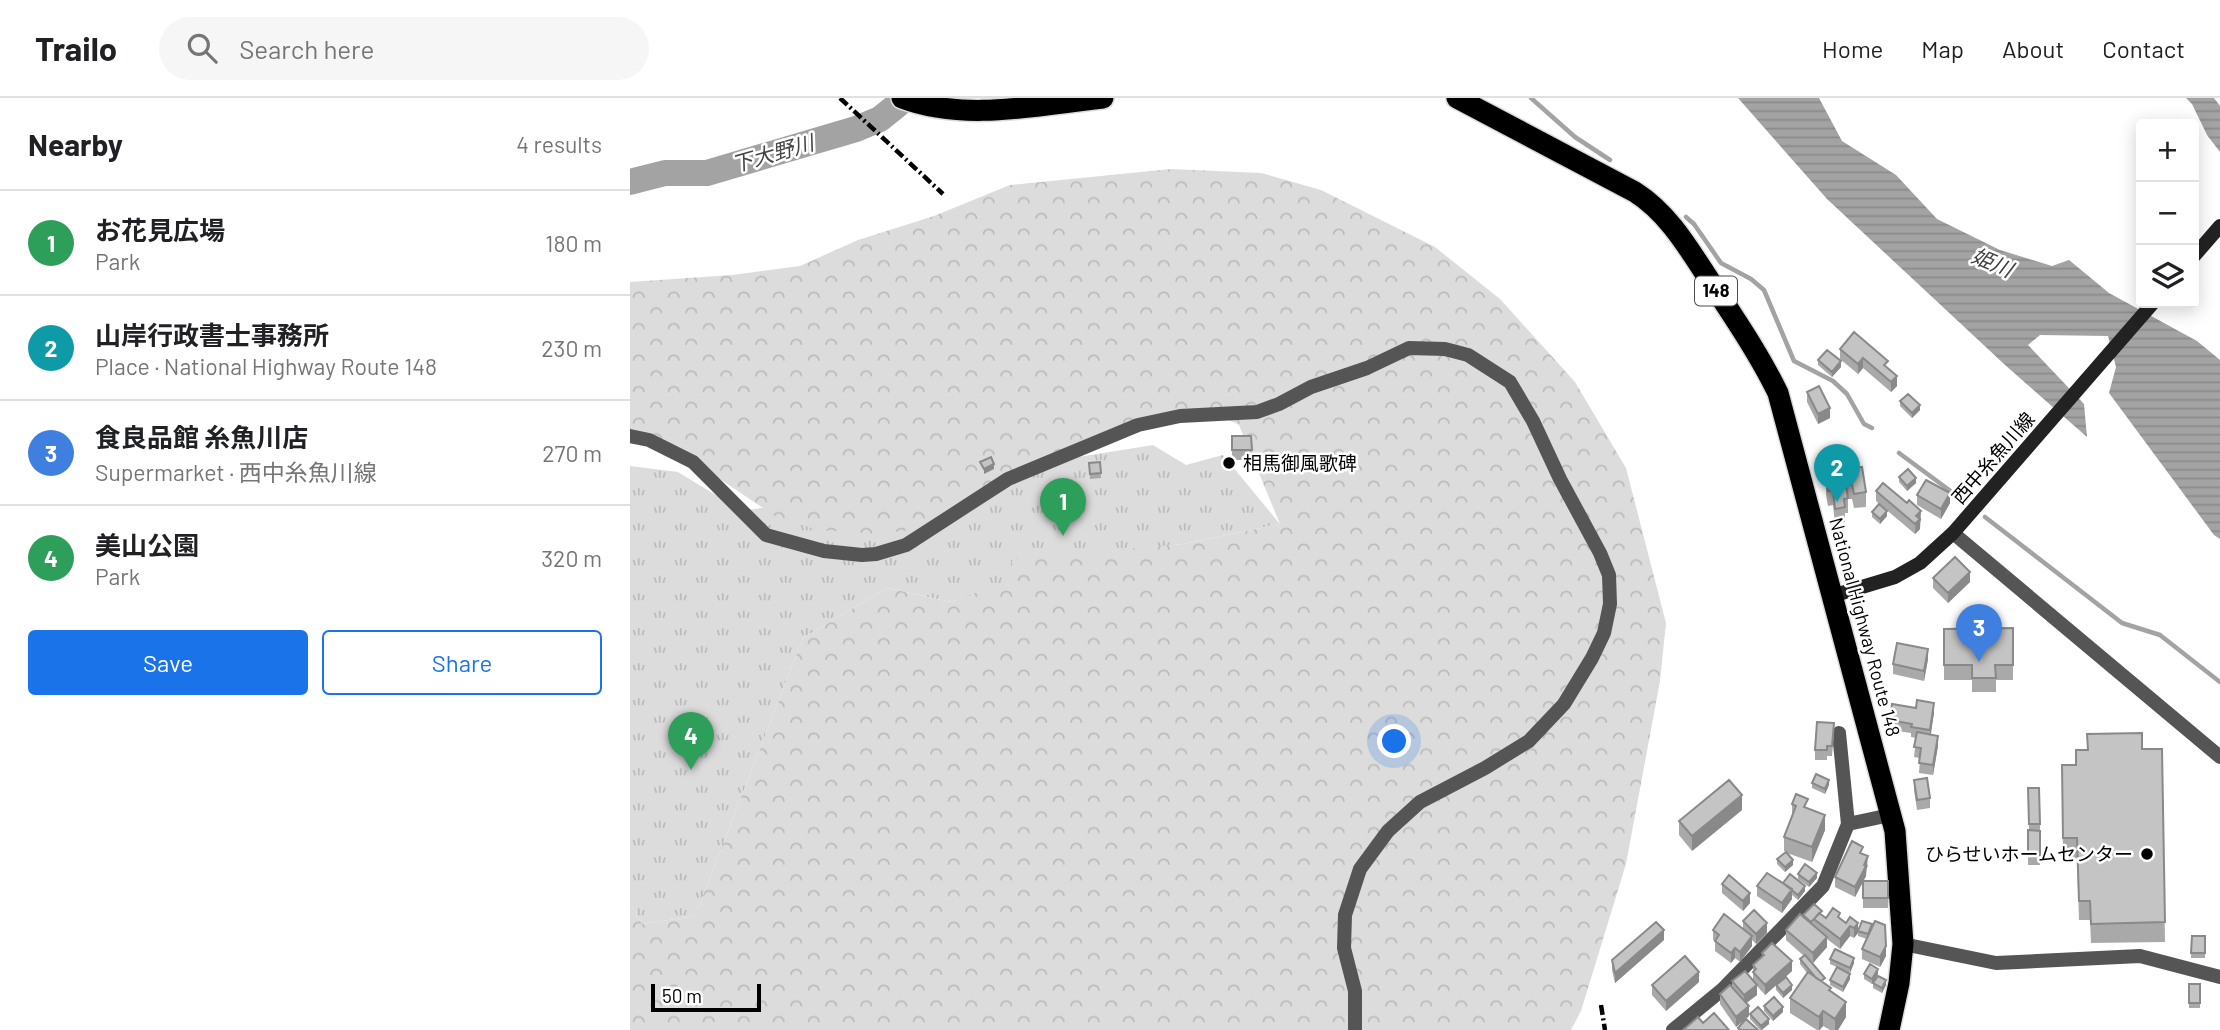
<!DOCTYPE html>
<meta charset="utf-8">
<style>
body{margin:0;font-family:Barlow,"Noto Sans JP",sans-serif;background:#f6f6f6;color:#202124}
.controls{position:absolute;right:21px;top:21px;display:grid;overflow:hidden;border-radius:7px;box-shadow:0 4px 18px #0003}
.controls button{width:63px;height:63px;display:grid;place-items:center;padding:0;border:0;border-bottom:2px solid #e0e0e0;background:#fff;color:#202124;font:35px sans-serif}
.scale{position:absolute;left:21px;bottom:18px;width:110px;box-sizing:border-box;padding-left:7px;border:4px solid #000;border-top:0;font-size:19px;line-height:24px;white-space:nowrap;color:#000;-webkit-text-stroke:5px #fff;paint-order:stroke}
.you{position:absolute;left:765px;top:644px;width:24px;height:24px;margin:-18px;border:5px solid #fff;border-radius:50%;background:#1a73e8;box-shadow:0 0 0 10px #1a73e833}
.badge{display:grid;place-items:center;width:46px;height:46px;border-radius:50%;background:#1a73e8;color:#fff;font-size:23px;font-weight:700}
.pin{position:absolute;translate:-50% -58px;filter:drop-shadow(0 2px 4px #0008)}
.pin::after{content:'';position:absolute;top:37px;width:24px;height:21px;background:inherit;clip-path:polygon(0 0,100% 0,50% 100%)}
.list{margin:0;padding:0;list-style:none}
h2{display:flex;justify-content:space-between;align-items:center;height:91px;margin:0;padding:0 28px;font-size:30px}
h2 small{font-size:23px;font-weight:400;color:#757577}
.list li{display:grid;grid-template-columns:46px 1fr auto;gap:21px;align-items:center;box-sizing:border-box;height:105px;padding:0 28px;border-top:2px solid #e0e0e0}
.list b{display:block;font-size:26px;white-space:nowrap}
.list p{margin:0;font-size:23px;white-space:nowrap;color:#757577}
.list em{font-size:23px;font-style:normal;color:#757577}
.actions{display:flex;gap:14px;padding:21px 28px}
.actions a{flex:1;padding:16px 0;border:2px solid #1a73e8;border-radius:7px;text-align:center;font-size:24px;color:#1a73e8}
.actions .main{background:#1a73e8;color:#fff}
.icon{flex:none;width:38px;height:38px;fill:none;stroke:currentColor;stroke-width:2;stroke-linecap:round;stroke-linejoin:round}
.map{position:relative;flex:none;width:1590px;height:932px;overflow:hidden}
header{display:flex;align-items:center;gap:42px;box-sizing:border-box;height:98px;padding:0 35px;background:#fff;border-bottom:2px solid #e0e0e0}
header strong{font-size:33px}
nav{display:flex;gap:38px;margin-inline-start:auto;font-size:24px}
.search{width:490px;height:63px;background:#f6f6f6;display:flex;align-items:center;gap:18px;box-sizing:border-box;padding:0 24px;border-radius:38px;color:#757577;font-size:26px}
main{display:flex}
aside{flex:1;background:#fff}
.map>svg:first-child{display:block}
.grass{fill:url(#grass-tufts)}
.forest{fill:url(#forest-crowns)}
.water{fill:url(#water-rules)}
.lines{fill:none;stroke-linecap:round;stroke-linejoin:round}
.stream{stroke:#a3a3a3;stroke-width:4.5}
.river{stroke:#a3a3a3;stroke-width:26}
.highway-casing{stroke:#dbdbdb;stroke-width:24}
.street{stroke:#555;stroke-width:14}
.secondary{stroke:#222;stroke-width:14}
.highway{stroke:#000;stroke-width:21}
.rail{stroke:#000;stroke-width:4.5;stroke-dasharray:10 3.5 2 3.5;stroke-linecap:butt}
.wall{fill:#a9a9a9}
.shaded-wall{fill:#898989}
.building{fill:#c4c4c4;stroke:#898989;stroke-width:2}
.poi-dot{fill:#000;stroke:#fff;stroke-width:2.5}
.labels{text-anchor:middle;stroke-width:5;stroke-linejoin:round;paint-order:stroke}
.shield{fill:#fff;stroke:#4c4c4c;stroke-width:2}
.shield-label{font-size:18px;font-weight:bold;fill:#000}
.street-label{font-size:19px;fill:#000;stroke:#fff}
.poi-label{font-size:19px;fill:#000;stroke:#fff;text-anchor:start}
.water-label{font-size:21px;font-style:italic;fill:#444;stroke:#fff}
</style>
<header>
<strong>Trailo</strong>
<div class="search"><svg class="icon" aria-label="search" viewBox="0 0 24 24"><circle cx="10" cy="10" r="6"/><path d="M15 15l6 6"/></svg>Search here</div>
<nav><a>Home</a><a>Map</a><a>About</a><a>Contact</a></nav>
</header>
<main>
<aside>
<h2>Nearby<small>4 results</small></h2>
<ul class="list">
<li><span class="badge" style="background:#2e9e5b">1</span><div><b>お花見広場</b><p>Park</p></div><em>180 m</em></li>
<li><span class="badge" style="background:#0f9aa8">2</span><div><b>山岸行政書士事務所</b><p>Place · National Highway Route 148</p></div><em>230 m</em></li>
<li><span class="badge" style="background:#3f7fe0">3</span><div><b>食良品館 糸魚川店</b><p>Supermarket · 西中糸魚川線</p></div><em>270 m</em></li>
<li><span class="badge" style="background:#2e9e5b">4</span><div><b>美山公園</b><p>Park</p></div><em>320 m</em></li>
</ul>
<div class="actions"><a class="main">Save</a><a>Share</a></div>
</aside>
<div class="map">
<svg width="1590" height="932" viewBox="0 0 1590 932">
<defs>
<pattern id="grass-tufts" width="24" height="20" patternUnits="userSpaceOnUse" patternTransform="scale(1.75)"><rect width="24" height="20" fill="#dcdcdc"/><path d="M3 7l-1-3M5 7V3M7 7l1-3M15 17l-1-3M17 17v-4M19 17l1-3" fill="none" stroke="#bbb"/></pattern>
<pattern id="forest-crowns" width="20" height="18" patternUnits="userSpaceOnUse" patternTransform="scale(1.75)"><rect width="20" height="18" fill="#dcdcdc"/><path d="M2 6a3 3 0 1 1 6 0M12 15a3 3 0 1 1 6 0" fill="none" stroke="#bbb"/></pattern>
<pattern id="water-rules" width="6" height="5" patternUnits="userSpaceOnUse" patternTransform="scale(1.75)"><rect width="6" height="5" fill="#a3a3a3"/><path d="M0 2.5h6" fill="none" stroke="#8b8b8b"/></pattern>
</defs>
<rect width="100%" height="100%" fill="#fff"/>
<!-- grass -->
<path class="grass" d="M523,347L556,367L593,357L650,426L553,446L473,454L321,504L257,490L173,540L65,818L12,826L0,805V368L48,374L112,413Z"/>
<!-- forest -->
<path class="forest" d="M541,71L631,75L691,92L805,149L870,201L945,284L996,370L1036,525L1030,583L996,766L951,913L941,932H0V805L12,826L65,818L173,540L257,490L321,504L371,487L383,461L553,446L650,426L609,327L583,314L486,329L422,356L287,431L250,436L189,432L146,419L84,377L0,332V184L102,177L170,168L228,142L304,118L380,87Z"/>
<!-- water -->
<path class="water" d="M1108,0H1189L1212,43L1266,77L1307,121L1370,152L1422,168L1439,162L1479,195L1567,243L1590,262V441L1584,437L1479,295L1486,269L1478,238L1410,237L1398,247L1454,306L1457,339L1374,266L1197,101Z
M1556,0H1584L1590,8V54L1577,37L1562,6Z"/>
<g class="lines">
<!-- stream -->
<path class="stream" d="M901,0L945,39L980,62
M1056,119L1064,126L1091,165L1121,181L1134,192L1164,263L1203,283L1217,296L1234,326L1242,330
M1269,355L1334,403
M1355,419L1492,525L1530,537L1590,584"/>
<!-- river -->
<path class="river" d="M0,84L35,75H77L226,31L250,21L276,0"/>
<defs>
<path id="highway" d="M272,0C335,24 408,7 473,0
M827,0L1005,94C1041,117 1061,155 1084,189C1107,224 1130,258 1148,295L1265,733L1273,846L1269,885L1259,932"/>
</defs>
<!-- highway casing -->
<use href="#highway" class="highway-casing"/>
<!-- street -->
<path class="street" d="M0,338L19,342L63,364L136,437L194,453L232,457L246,456L276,447L378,381L508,327L550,318L627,314L649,306L681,289L737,270L779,250L815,251L838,257L880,284L903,323L930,381L970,455L979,477L980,506L974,535L962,560L934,606L899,643L855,670L790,704L758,733L730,771L715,817L714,850L725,893V932
M1323,435L1590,659
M1209,635L1218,726
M1273,846L1366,865L1510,858L1590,879
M1043,932L1093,891L1193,788L1218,726L1260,717"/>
<!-- secondary -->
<path class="secondary" d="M1564,158L1590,128
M1202,498L1265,479L1290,465L1323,435L1523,205"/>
<!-- highway -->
<use href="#highway" class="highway"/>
<!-- rail -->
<path class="rail" d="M210,0L313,96
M971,907L975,932"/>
</g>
<!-- wall -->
<path class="wall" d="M1210,251L1258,270L1267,288L1261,294L1233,270L1228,276L1210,261Z
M1188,262L1211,269L1202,279L1188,267Z
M1177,294L1200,320L1188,326L1177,304Z
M1270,303L1290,312L1282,320L1270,308Z
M602,338H621L622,362H602Z
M470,364L471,380L460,381L459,365Z
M1199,368L1236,394V409L1224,410L1222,401H1218V415H1215V424L1205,426L1203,407L1198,408L1196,397V382H1199Z
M1269,379L1286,385L1277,393L1269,384Z
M1246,393L1277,405L1291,423L1290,424V431L1285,436L1246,403Z
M1287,397L1320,405L1311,421L1287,407Z
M1242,414L1257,418L1250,426L1242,419Z
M1303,480L1340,484L1318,505L1303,490Z
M1383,530V582H1366V594H1342V582H1314V531Z
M1298,561L1294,583L1263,576V566Z
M1304,615L1300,636L1308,648L1303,677L1289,675L1290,660L1284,659L1286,640L1281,639V635L1260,632V622Z
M1204,635L1202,658H1197V662H1185V652Z
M1512,651H1532L1535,844L1461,845L1460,822H1449L1447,760H1433L1432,667H1446Z
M1284,682L1300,700V710L1287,712L1284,692Z
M1182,685L1199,687L1195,696L1182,690Z
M1398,690L1410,726V767H1398V732H1399Z
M1162,706L1178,711L1195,732L1182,764L1157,755L1163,767L1155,774L1147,766V761L1156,754L1154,753V739L1162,718Z
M1112,712L1062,753L1049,737V723Z
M1233,756L1238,768L1236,772V778L1233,783H1258V810H1233V784L1225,799L1205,789V779Z
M1168,776L1187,780L1179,789L1168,781Z
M1153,785L1175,793L1168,802L1162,797V801L1152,815L1127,798V788Z
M1092,786L1120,805L1113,813L1092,795Z
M1173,817H1192L1196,820L1210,821L1216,825L1220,819L1228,835L1224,840L1220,838L1210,851L1197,841V849L1183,865L1177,860L1201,894L1216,919L1208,932H1200L1193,928L1190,932H1187L1160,915V900L1177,875L1170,866V861L1174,858L1156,842V832L1173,819Z
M1113,823L1137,835L1126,846L1122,842V848L1110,864L1105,860L1101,865L1085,853V843L1083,842V832L1113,831Z
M1242,830L1256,858L1250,869L1232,861V851L1237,841L1228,838V833Z
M1562,838H1575V860H1561Z
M1034,842L985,885L982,872V862Z
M1132,855L1162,873L1135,897L1127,888V897L1116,905L1119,918L1116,921L1128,932H1108V930L1115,922L1106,929L1090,906V896L1102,889V883H1123V867L1132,859Z
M1200,861L1224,865L1220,875L1200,866Z
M1234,876H1248L1242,886L1234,881Z
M1220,881L1213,894L1200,887V882Z
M1069,884L1036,913L1022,897V887Z
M1243,885L1256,887L1252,895L1243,890Z
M1559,886H1570V910H1559Z
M1146,887L1162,892L1153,900L1146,892Z
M1134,908L1153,914L1143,923L1134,913Z
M1120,916L1139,926L1132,932H1130L1120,921Z"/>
<!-- shaded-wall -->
<path class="shaded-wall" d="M1233,260V270L1228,276V266Z
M1211,263V269L1202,279V274Z
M1267,278V288L1261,294V284Z
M1290,307V312L1282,320V315Z
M1200,310V320L1188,326V316Z
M364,366V371L354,376V371Z
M1286,380V385L1277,393V388Z
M1320,395V405L1311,421V411Z
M1257,413V418L1250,426V421Z
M1291,413L1290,431L1285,436L1286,418Z
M1340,474V484L1318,505V495Z
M1298,551V561L1294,583V573Z
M1304,605V615L1300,642V632Z
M1308,638V648L1303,677V667Z
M1199,682V687L1195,696V691Z
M1112,697V712L1062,753V738Z
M1195,717V732L1182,764V749Z
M1238,758L1236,778L1225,799V789Z
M1163,762V767L1155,774V769Z
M1187,775V780L1179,789V784Z
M1175,788V793L1168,802V797Z
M1162,791V801L1152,815V805Z
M1120,795V805L1113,813V803Z
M1137,825V835L1126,846V836Z
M1228,825V835L1224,840V830Z
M1220,828V838L1210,851V841Z
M1034,832V842L985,885V875Z
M1122,838V848L1110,864V854Z
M1197,839V849L1183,865V855Z
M1256,848V858L1250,869V859Z
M1105,850V860L1101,865V855Z
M1224,860V865L1220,875V870Z
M1162,863V873L1135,897V887Z
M1248,871V876L1242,886V881Z
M1069,874V884L1036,913V903Z
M1220,876V881L1213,894V889Z
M1256,882V887L1252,895V890Z
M1127,887V897L1114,907V897Z
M1162,887V892L1153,900V895Z
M1216,904V919L1208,932H1205V921Z
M1119,908V918L1106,929V919Z
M1153,909V914L1143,923V918Z
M1193,913V928L1189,932V919Z
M1139,921V926L1131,932V928Z"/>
<!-- building -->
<path class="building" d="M1224,234L1258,263L1254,267L1267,278L1261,284L1233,260L1228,266L1210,251Z
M1197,252L1211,263L1202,274L1188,262Z
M1189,288L1200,310L1188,316L1177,294Z
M1278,296L1290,307L1282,315L1270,303Z
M602,338H621L622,352H602Z
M361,359L364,366L354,371L350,364Z
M470,364L471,375L460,376L459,365Z
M1206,367L1207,373L1232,369L1236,394L1224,396L1222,386L1216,387L1218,400L1214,401L1215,409L1205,411L1203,392L1198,393L1196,382H1201L1199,368Z
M1278,371L1286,380L1277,388L1269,379Z
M1296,382L1320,395L1311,411L1287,397Z
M1253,385L1277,405L1279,402L1291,413L1286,418L1290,421L1285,426L1246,393Z
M1249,406L1257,413L1250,421L1242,414Z
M1325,459L1340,474L1318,495L1303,480Z
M1383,530V567H1365L1366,580H1342V567H1314V531Z
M1267,545L1298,551L1294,573L1263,566Z
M1287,602L1304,605L1300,632L1281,629L1282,626L1260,622L1262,606L1286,610Z
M1187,624L1204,625L1202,648H1197V652H1185Z
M1287,634L1308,638L1303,667L1289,665L1291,650L1284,649Z
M1512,635V651H1532L1535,824L1461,826L1460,803H1449L1447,740H1433L1432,667H1446V652H1458L1457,636Z
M1186,676L1199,682L1195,691L1182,685Z
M1297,680L1300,700L1287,702L1284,682Z
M1099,682L1112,697L1062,738L1049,723Z
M1398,690H1409L1410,726H1399Z
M1166,696L1178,701L1174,709L1195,717L1182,749L1154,739L1166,708L1162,706Z
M1398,732L1410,733V757H1398Z
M1222,743L1233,749L1230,755L1238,758L1234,767L1236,768L1225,789L1205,779Z
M1156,754L1163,762L1155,769L1147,761Z
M1175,766L1187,775L1179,784L1168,776Z
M1137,775L1162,791L1152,805L1127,788Z
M1160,776L1175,788L1168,797L1153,785Z
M1099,777L1120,795L1113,803L1092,786Z
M1233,783H1258V800H1233Z
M1184,806L1192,813L1181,824L1173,817Z
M1203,810L1210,815L1208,819L1216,825L1220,819L1228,825L1224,830L1220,828L1210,841L1184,821L1189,815L1196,820Z
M1124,812L1137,825L1126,836L1113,823Z
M1094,816L1122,838L1110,854L1105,850L1101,855L1085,843L1089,837L1083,832Z
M1170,816L1197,839L1183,855L1156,832Z
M1232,823L1242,826L1238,836L1228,833Z
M1245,823L1255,827L1256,848L1250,859L1232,851Z
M1026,824L1034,832L985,875L982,862Z
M1562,838H1575V855H1561Z
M1142,845L1162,863L1135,887L1123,874L1126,871L1123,867L1134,857L1132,855Z
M1205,851L1224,860L1220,870L1200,861Z
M1175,857L1195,880L1191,883L1186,880L1170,861Z
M1055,858L1069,874L1036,903L1022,887Z
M1240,866L1248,871L1242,881L1234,876Z
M1207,869L1220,876L1213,889L1200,882Z
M1115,873L1127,887L1114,897L1102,883Z
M1178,874L1201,890L1199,892L1216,904L1205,921L1193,913L1189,919L1160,900Z
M1248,878L1256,882L1252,890L1243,885Z
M1156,879L1162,887L1153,895L1146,887Z
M1559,886H1570V905H1559Z
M1100,887L1119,908L1106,919L1090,896Z
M1144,899L1153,909L1143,918L1134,908Z
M1128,909L1139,921L1131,928L1120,916Z
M1084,915L1099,932H1053L1068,919L1073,925Z
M1116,921L1128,932H1110L1108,930Z"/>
<!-- markers -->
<g class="poi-dot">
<circle cx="599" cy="365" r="7"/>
<circle cx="1517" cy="756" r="7"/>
</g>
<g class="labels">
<!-- shield labels -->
<rect class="shield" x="1065" y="178.5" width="42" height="29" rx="5"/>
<g class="shield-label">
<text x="1086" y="199">148</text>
</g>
<!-- street labels -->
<g class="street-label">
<text transform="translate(1363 360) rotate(-49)" y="7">西中糸魚川線</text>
<text transform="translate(1235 529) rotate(75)" y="7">National Highway Route 148</text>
</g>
<!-- poi labels -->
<g class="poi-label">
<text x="613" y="372">相馬御風歌碑</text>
<text x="1503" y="763" text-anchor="end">ひらせいホームセンター</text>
</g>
<!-- water labels -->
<g class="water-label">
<text transform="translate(143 56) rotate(-16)" y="7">下大野川</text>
<text transform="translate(1362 165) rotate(23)" y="7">姫川</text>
</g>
</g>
</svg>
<div class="controls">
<button>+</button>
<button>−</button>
<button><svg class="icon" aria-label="layers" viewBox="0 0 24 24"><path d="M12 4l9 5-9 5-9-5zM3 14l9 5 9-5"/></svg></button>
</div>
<div class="scale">50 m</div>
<div class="you"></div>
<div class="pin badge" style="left:433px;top:438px;background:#2e9e5b">1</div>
<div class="pin badge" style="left:1207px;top:404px;background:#0f9aa8">2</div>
<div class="pin badge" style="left:1349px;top:564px;background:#3f7fe0">3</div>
<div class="pin badge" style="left:61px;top:672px;background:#2e9e5b">4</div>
</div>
</main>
